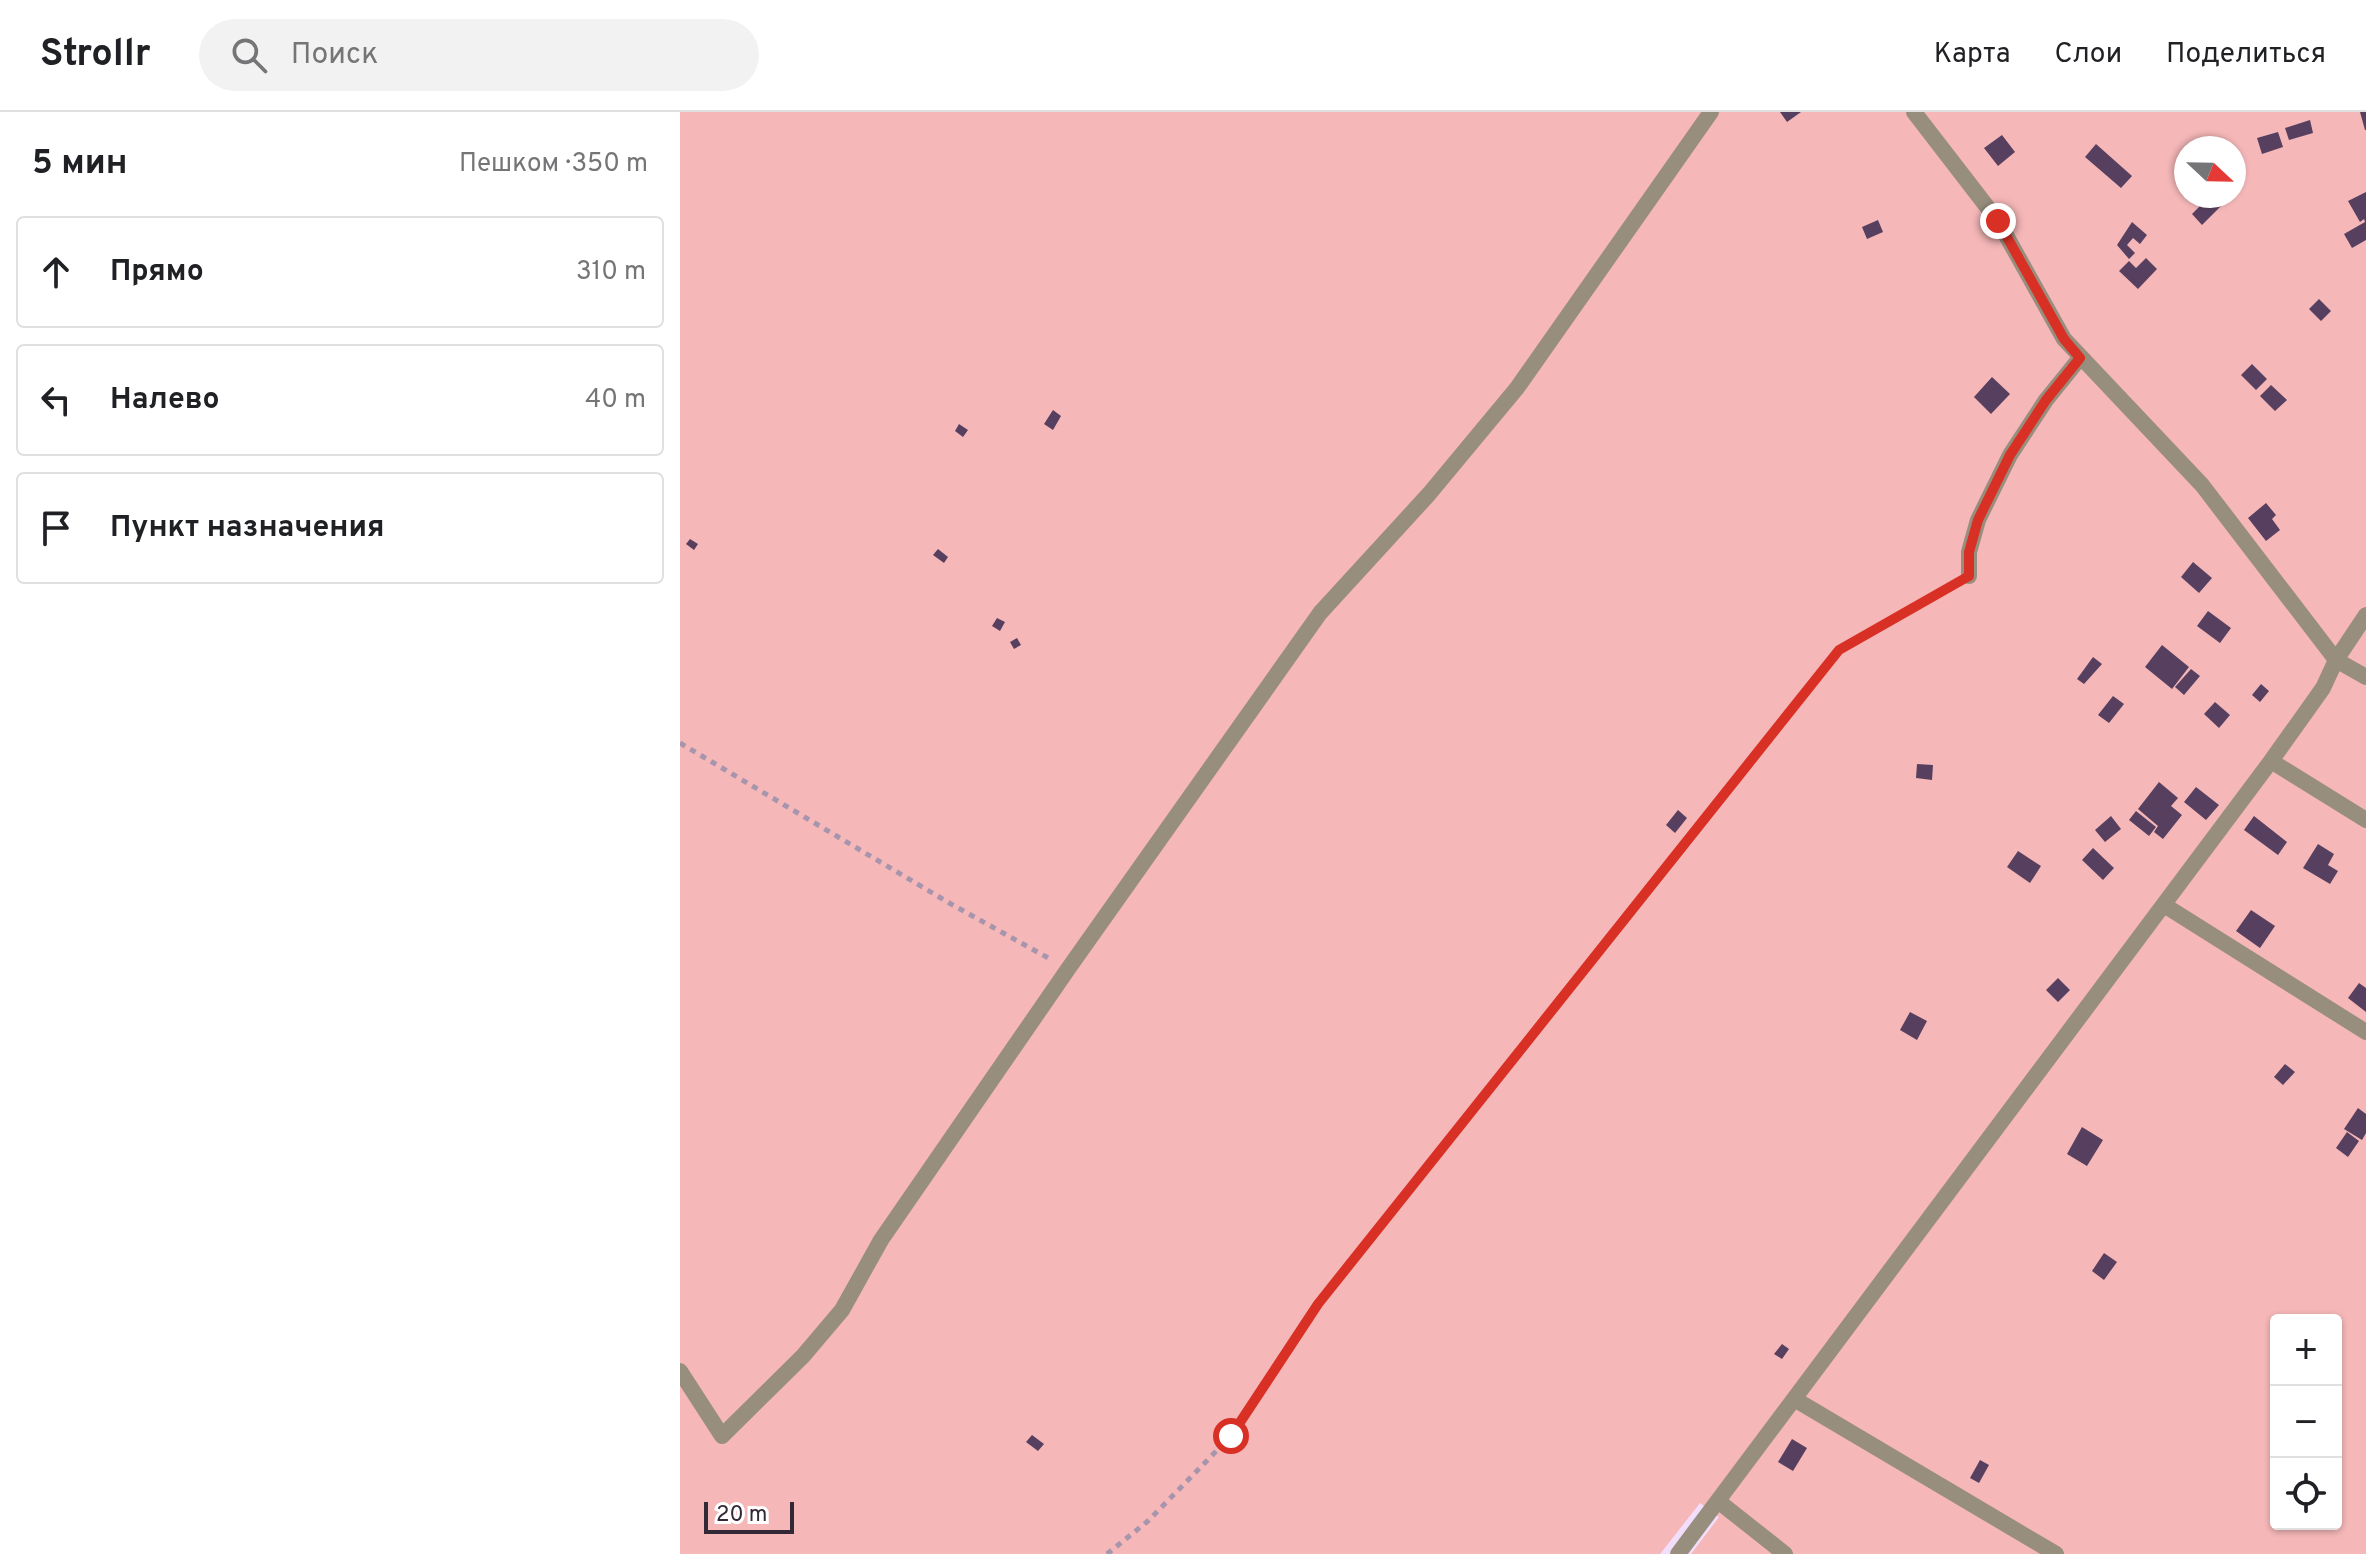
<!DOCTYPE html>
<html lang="ru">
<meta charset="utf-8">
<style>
body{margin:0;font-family:Overpass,sans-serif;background:#f2f2f2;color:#202124}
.controls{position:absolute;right:24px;bottom:24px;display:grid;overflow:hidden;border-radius:8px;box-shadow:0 2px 6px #0004}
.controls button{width:72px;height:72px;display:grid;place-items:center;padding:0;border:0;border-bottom:2px solid #e0e0e0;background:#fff;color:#202124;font:40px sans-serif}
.compass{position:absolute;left:1494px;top:24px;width:72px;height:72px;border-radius:50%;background:#fff;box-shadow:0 2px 6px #0004;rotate:112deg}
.scale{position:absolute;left:24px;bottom:20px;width:90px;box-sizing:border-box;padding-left:8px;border:4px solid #332836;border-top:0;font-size:22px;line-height:28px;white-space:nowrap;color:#332836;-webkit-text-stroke:6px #fff;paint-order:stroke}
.stop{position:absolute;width:24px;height:24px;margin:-18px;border:6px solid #d93025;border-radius:50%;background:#fff}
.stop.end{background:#d93025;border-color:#fff;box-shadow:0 2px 8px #0008}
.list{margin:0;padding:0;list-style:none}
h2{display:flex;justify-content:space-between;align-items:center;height:104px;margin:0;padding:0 32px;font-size:34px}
h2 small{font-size:26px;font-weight:400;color:#757577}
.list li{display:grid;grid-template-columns:52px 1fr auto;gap:24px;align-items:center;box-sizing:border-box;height:112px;margin:0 16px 16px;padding:0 16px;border:2px solid #e0e0e0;border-radius:8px}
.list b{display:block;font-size:30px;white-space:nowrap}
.list em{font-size:26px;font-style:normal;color:#757577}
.icon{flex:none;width:44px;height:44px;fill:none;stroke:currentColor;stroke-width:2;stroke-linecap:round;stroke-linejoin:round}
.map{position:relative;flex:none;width:1686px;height:1442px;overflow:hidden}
header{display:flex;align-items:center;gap:48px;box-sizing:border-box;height:112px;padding:0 40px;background:#fff;border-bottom:2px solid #e0e0e0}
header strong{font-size:38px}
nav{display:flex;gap:44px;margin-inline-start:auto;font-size:28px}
.search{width:560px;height:72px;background:#f2f2f2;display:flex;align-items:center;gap:20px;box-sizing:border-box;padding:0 28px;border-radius:44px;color:#757577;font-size:30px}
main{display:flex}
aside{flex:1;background:#fff}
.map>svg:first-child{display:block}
.green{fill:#f5b7b8;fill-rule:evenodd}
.building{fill:#57405f}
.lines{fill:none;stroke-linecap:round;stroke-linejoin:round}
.path{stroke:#a695ac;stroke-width:5;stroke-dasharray:6 6;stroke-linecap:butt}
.lane{stroke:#988e7e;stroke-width:16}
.route{stroke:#d93025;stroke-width:10}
</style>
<header>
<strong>Strollr</strong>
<div class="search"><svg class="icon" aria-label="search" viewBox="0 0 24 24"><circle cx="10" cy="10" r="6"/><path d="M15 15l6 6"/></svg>Поиск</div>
<nav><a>Карта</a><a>Слои</a><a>Поделиться</a></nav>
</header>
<main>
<aside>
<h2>5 мин<small>Пешком · 350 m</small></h2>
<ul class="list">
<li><svg class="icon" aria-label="ahead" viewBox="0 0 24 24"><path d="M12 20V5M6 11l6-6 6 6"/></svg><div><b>Прямо</b></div><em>310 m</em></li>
<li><svg class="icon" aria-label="left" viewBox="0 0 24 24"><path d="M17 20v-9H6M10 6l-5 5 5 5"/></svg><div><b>Налево</b></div><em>40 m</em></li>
<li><svg class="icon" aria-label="arrive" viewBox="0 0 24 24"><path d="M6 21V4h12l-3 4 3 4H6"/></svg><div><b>Пункт назначения</b></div></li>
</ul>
</aside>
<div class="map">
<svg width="1686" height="1442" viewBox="0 0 1686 1442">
<rect width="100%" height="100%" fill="#f2ddfa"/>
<!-- green -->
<path class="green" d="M0,0H1686V1442H1011L1039,1405L1020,1391L980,1442H0ZM1506,36H1554V84H1506ZM1596,1208H1656V1412H1596Z"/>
<!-- building -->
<path class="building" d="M1100,0H1121L1107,10Z
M1680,0H1686V18H1685Z
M1630,8L1633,21L1609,28L1605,16Z
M1598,20L1603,35L1582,42L1577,26Z
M1322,23L1335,40L1318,54L1304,36Z
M1416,32L1452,64L1441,76L1405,45Z
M1686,80V128L1672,136L1664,122L1685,110L1684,107L1680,110L1668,89Z
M1530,84H1551L1522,113L1512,102Z
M1198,108L1203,120L1187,127L1182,115Z
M1452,110L1467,123L1460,132L1453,126L1447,133L1455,141L1449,147L1437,133Z
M1466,146L1477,157L1458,177L1439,159L1449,149L1456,156Z
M1639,187L1651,199L1641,209L1629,197Z
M1572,252L1587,267L1576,278L1561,263Z
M1312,265L1330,282L1311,302L1294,285Z
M1591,273L1607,288L1595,299L1580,284Z
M373,298L381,304L373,318L364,312Z
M279,312L288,318L283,325L275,319Z
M1586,391L1596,403L1592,407L1600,418L1586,429L1568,406Z
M10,427L18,432L14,438L6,432Z
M258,437L268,445L264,451L253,443Z
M1513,450L1532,466L1519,481L1501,465Z
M1528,499L1551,516L1540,531L1517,514Z
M317,506L325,510L320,519L312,514Z
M337,526L341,533L334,537L330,530Z
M1482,533L1509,555L1492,577L1465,555Z
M1413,545L1422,552L1404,572L1397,567Z
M1511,557L1520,564L1504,583L1495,575Z
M1581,572L1589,579L1580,590L1572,583Z
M1433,584L1444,592L1429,611L1418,603Z
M1535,590L1550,603L1539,616L1524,602Z
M1237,652L1253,653L1252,668L1236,666Z
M1479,670L1498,686L1491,694L1502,703L1483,727L1474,720L1478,714L1458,697Z
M1516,675L1539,693L1526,708L1504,690Z
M998,698L1007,706L995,721L986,713Z
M1456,699L1476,715L1469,724L1449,708Z
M1431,704L1441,717L1425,730L1415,718Z
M1574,704L1607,730L1598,743L1564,718Z
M1638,732L1654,742L1648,753L1658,759L1650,772L1623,756Z
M1413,736L1434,756L1423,768L1402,748Z
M1338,739L1361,754L1350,771L1327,755Z
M1571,798L1595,814L1580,836L1556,819Z
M1378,866L1390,878L1378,890L1366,878Z
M1679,871L1686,876V900L1668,886Z
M1230,900L1247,909L1237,928L1220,918Z
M1605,952L1615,960L1603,973L1594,965Z
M1678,996L1686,1002V1021L1682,1028L1664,1017Z
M1402,1015L1423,1028L1407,1054L1387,1042Z
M1667,1020L1679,1029L1668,1045L1656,1036Z
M1424,1141L1437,1150L1424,1168L1412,1159Z
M1102,1232L1109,1237L1102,1247L1094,1242Z
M352,1323L364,1332L358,1339L346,1330Z
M1112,1327L1127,1336L1113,1359L1098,1350Z
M1300,1348L1309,1353L1299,1371L1290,1366Z"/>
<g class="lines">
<!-- path -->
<path class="path" d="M0,631L271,792L370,847
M427,1442L468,1409L551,1324L638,1192L1159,538L1271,474"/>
<!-- lane -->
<path class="lane" d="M1289,464V440L1298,408L1330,343L1366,288L1400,246
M1686,503L1656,548L1686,565
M1591,649L1686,708
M1484,793L1686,920
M0,1259L42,1324L123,1244L162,1198L201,1128L388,857L640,501L749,382L837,276L1031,0
M1116,1288L1376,1442
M1038,1389L1105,1442
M998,1442L1591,649L1643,576L1656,548L1522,373L1384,227L1318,109L1234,0"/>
</g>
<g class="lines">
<!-- route -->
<path class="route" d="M551,1324L638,1192L1159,538L1289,464V440L1298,408L1330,343L1366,288L1400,246L1384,227L1318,109"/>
</g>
</svg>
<div class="controls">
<button>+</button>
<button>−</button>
<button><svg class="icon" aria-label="locate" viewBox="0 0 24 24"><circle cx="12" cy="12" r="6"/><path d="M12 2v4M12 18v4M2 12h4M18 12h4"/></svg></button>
</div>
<svg class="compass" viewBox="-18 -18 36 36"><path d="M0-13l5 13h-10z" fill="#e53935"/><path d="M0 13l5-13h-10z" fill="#757577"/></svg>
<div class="scale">20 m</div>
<div class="stop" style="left:551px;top:1324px"></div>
<div class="stop end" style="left:1318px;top:109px"></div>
</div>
</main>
